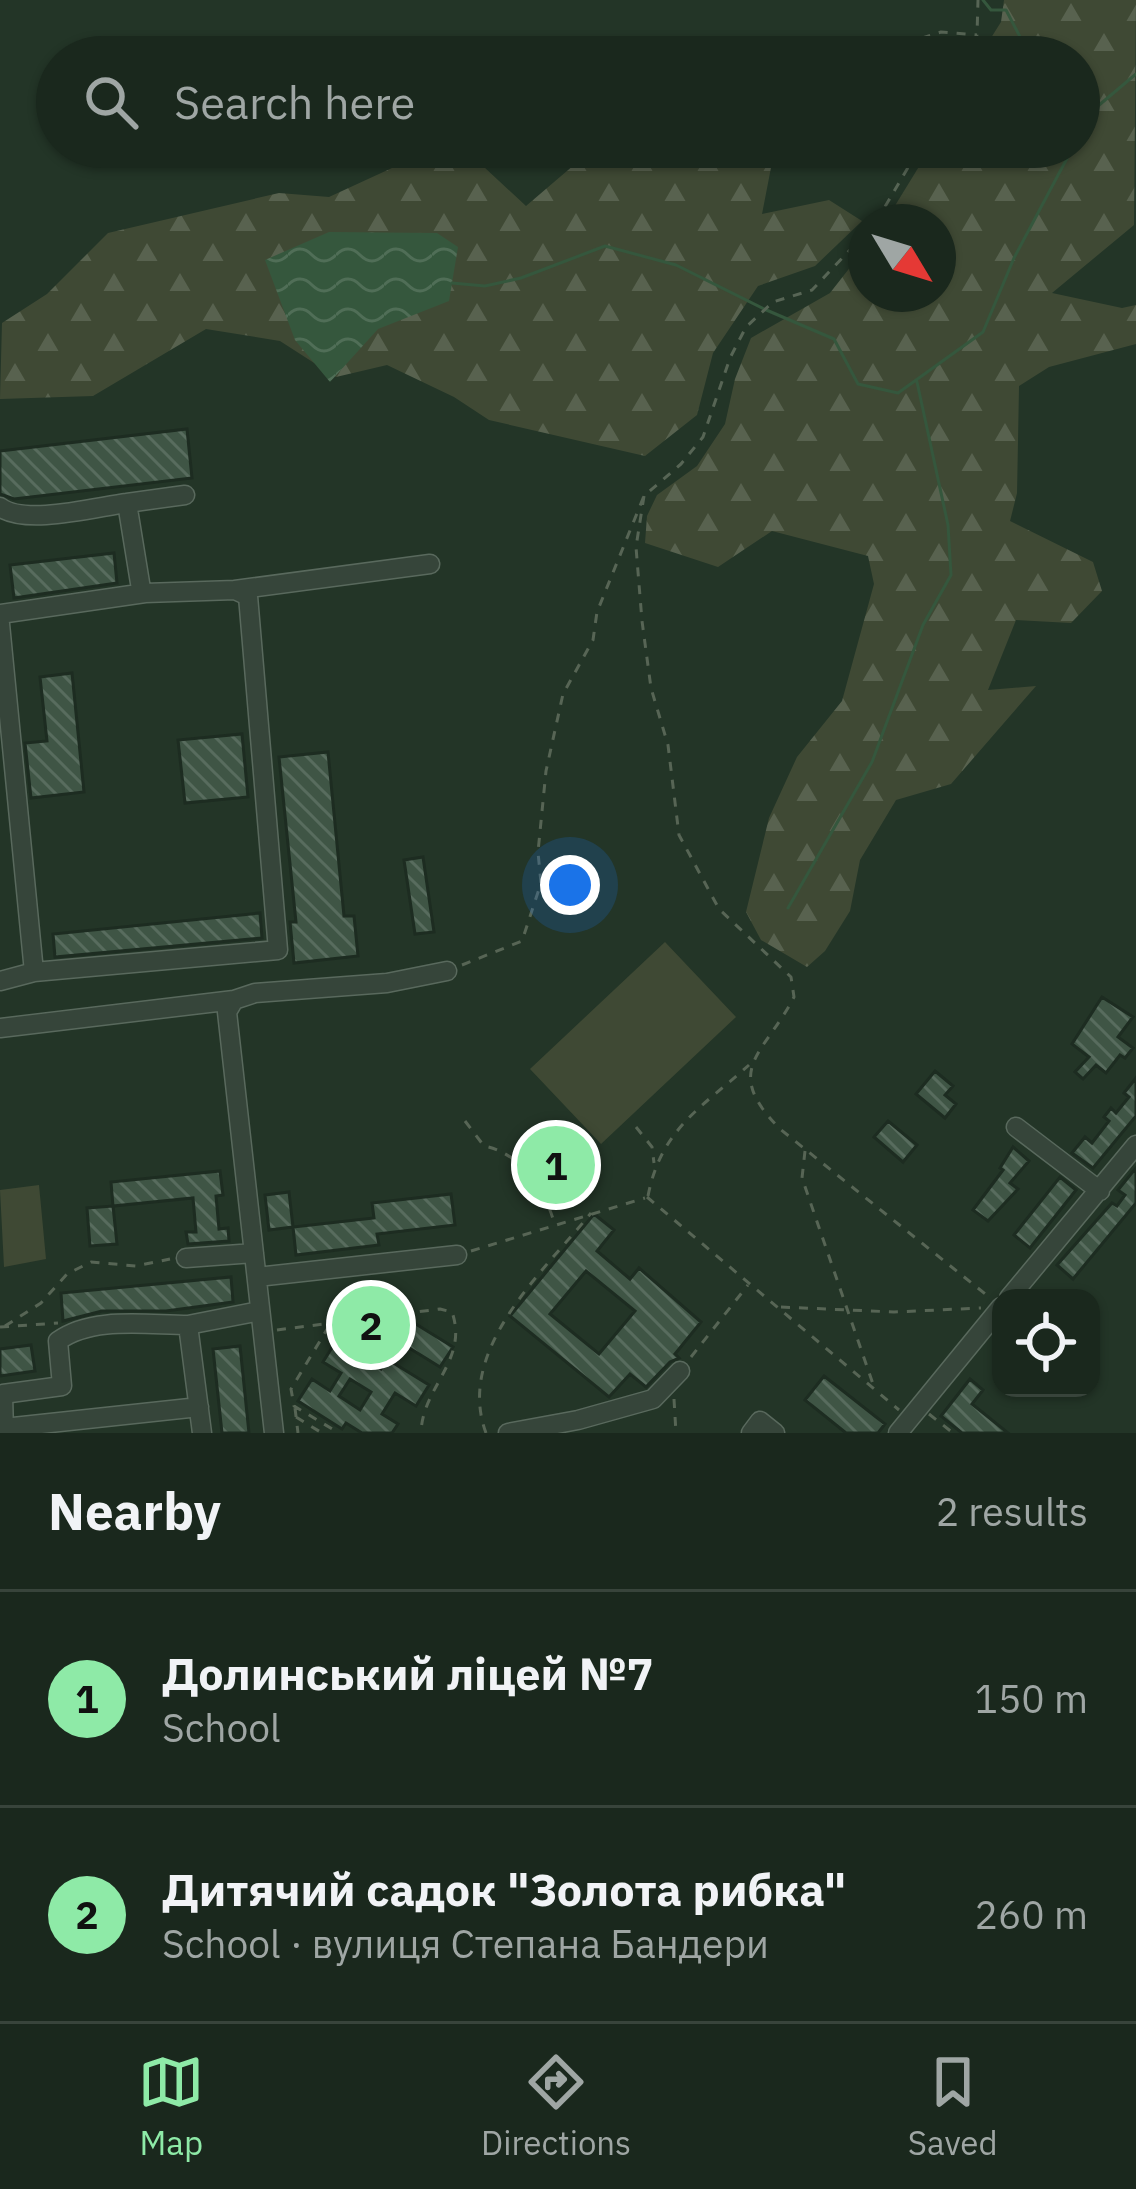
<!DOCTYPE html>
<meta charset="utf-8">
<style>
body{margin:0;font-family:"IBM Plex Sans",sans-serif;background:#27342a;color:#f1f3f6}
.controls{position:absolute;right:36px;bottom:36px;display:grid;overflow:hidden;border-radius:24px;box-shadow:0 3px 9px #0004}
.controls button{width:108px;height:108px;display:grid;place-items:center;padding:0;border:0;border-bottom:3px solid #38443b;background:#1a281d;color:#f1f3f6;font:60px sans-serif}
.compass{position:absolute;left:848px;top:204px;width:108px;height:108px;border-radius:50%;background:#1a281d;box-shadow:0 3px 9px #0004;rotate:128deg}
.you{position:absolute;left:570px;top:885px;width:42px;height:42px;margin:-30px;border:9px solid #fff;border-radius:50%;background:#1a73e8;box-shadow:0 0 0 18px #1a73e833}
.badge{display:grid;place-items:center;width:78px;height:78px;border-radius:50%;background:#8eeaa7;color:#111;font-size:39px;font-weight:700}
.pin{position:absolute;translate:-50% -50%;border:6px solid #fff;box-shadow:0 3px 12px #0006}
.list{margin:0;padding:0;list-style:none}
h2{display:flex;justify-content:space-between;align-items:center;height:156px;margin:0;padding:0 48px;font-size:51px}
h2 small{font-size:39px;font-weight:400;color:#9fa6a4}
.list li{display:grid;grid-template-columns:78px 1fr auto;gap:36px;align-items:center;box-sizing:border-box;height:216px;padding:0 48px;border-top:3px solid #38443b}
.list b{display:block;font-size:45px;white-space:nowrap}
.list p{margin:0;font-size:39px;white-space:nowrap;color:#9fa6a4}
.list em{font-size:39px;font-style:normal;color:#9fa6a4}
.icon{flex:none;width:66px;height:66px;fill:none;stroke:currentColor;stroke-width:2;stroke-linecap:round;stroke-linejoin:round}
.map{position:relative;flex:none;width:1136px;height:1433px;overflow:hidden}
.search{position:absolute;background:#1a281d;box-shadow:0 3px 9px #0004;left:36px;right:36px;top:36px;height:132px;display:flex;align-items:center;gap:30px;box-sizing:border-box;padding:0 42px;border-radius:66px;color:#9fa6a4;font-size:45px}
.sheet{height:588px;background:#1a281d}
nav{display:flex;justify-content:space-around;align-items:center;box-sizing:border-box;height:168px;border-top:3px solid #38443b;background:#1a281d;font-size:33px;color:#9fa6a4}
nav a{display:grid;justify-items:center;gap:6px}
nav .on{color:#8eeaa7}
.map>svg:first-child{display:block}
.forest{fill:url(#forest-firs)}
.park{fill:#3f4934}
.water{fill:url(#water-waves)}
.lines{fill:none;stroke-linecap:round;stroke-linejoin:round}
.stream{stroke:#35573d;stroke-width:3}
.building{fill:url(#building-back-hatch);stroke:#1d2c21;stroke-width:3;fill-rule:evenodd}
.minor-casing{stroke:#59695d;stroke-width:21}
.path{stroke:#576555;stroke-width:3;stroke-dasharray:9 9;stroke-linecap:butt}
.minor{stroke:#36453a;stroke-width:18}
</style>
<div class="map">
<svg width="1136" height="1433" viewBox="0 0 1136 1433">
<defs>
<pattern id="forest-firs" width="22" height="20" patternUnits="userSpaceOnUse" patternTransform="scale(3)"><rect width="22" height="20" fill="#3f4934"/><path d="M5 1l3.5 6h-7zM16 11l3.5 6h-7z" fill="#58624f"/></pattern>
<pattern id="water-waves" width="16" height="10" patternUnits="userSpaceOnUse" patternTransform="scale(3)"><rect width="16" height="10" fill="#35573d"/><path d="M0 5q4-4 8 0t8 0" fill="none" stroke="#506e57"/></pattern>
<pattern id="building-back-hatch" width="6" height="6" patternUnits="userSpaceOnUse" patternTransform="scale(3)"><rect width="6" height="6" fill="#3f5545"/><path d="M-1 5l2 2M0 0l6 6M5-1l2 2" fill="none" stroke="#586c5e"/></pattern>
</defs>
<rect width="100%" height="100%" fill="#233527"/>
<!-- forest -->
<path class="forest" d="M1004,0H1136L1134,225L1052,293L1122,308L1136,305V344L1049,367L1019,386L1017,493L1010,521L1093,562L1102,591L1071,623L1016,620L988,690L1036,686L951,784L896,800L860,860L850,911L825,951L807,967L761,940L746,912L769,818L797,757L842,701L874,584L868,556L772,531L718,567L645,543L647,516L657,495L697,466L725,424L735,379L751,338L830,293L866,247V294H938V222H885L931,147H1079V57H979L1001,22Z
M595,147H775L762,214L829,200L862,221L815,266L758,286L713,353L697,415L645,456L489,420L454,397L387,365L336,377L280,341L206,329L93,396L0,399L2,323L47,294L108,233L279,193L329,197L405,162L484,167L526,206Z"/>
<!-- park -->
<path class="park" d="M665,942L736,1017L601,1144L530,1069Z
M39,1185L46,1259L4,1267L0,1190Z"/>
<!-- water -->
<path class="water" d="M329,232L437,233L458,247L449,301L378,329L330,382L295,340L265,260Z"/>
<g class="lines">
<!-- stream -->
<path class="stream" d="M983,0L991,10H1006L1028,52L1056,57
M1079,87L1084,99L1098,106
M1079,138L1098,106L1136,74
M452,283L485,286L521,278L605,246L676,265L764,309L834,339L858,384L898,393L983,332L1014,258L1073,147
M788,908L872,762L923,625L951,575L948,525L917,382"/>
</g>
<!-- building -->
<path class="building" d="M187,429L192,478L14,499L0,494V451Z
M114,553L117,583L14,598L10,565Z
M72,673L84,792L31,798L25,743L47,741L40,677Z
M242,734L248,797L185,803L178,740Z
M328,752L344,916H354L358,956L294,963L290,922H296L279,757Z
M423,857L434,932L415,934L404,860Z
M260,913L262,938L55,957L53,934Z
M1102,997L1133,1017L1118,1037L1133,1048L1125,1058L1120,1055L1106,1073L1096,1065L1083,1079L1075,1072L1089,1057L1072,1044Z
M935,1071L953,1086L945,1095L956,1104L945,1118L916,1094Z
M1136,1078V1116L1093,1168L1072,1153L1085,1137L1092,1143L1109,1121L1104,1117L1111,1108L1116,1113L1129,1097L1124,1093Z
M888,1121L917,1145L903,1162L874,1137Z
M1013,1147L1029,1161L1010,1183L1018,1189L988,1221L973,1210L1003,1170L1000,1168Z
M1136,1168V1203L1073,1279L1057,1265L1112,1203L1117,1206L1125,1195L1118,1190Z
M220,1171L223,1195L216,1196L219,1229L228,1228L229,1241L188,1244L186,1232H196L193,1198L113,1206L111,1182Z
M1060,1177L1076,1190L1030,1248L1014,1235Z
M289,1192L293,1227L269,1230L265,1195Z
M451,1194L455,1225L377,1234L379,1245L296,1255L293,1227L374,1218L372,1203Z
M113,1206L117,1244L90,1246L87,1208Z
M594,1214L614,1230L597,1251L630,1279L639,1268L701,1322L675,1354L679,1358L670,1362L646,1387L630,1374L609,1397L510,1316ZM586,1271L635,1311L599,1354L550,1314Z
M231,1277L233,1302L166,1311H102L63,1321L61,1293Z
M411,1321L453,1347L440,1367L398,1341Z
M336,1341L381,1369L387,1359L429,1385L416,1406L395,1393L382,1414L398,1424L392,1433H362L346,1423L342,1429L298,1401L312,1379L330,1391L341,1373L323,1362ZM350,1379L371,1392L360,1410L339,1396Z
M31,1345L35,1371L0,1376V1349Z
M240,1346L249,1433H222L213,1349Z
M824,1376L885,1424L878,1433H846L805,1400Z
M970,1379L983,1390L972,1404L1008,1433H962L941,1416Z"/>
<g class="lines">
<defs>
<path id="minor" d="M127,503L185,495
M0,507C25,526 96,507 127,503L141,589L145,593L235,590L248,596L278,950L34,972L0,981
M235,590L430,564
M0,614L145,593
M0,624L34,972
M0,1028L234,1000
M1016,1127L1100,1191
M186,1258L254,1253
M257,1277L457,1255
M1009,1298L1136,1145
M4,1428L199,1407
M4,1433L3,1394L62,1386L58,1341C92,1316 147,1325 188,1325
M202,1433L188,1325L260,1311
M274,1433L227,1012L234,1000L255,993L387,983L447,971
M508,1433L578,1420L653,1399L680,1371
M751,1433L760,1421L775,1433
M898,1433L1001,1307"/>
</defs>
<!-- minor casing -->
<use href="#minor" class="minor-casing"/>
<!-- path -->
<path class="path" d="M837,57L864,41L903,44L941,32L977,35
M962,57L977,35L978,0
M876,222L920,147
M644,496L636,547L642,621L651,688L668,745L679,835L719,909L791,977L794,997C764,1055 721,1069 780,1129L989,1297
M462,965L522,941L541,883L538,852L546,771L563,694L593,640L597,612L644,496L681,464L703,437L730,358L746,327L773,302L812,290L866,233
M465,1121L484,1146C520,1153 544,1188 554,1222
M636,1127L652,1147L654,1163
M805,1151L802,1178L874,1387
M648,1196C661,1129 701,1108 749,1065
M647,1197L899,1410
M471,1251L645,1198
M781,1307L894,1312L981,1308
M5,1326L41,1303L67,1274L91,1262L136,1266L170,1259
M329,1326L291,1389L294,1406L339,1433
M0,1327L58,1323
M277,1330L440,1309L452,1312C469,1360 422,1387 421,1433
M691,1357L748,1285
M674,1399L676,1433
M295,1408L298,1433
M929,1414L953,1433
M296,1417L322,1433
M486,1433C455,1350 543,1272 591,1213"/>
<!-- minor -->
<use href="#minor" class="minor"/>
</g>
</svg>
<div class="controls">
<button><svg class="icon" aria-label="locate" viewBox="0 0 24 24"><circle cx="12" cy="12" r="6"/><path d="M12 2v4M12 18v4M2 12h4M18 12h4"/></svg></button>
</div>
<svg class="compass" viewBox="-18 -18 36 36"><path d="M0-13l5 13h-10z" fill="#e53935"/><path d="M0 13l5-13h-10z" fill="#9fa6a4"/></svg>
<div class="you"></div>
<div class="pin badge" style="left:556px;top:1165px">1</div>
<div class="pin badge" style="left:371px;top:1325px">2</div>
<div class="search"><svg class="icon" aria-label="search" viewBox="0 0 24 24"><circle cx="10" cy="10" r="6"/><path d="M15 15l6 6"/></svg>Search here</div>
</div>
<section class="sheet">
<h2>Nearby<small>2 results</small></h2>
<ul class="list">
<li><span class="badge">1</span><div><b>Долинський ліцей №7</b><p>School</p></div><em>150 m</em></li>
<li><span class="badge">2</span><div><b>Дитячий садок &quot;Золота рибка&quot;</b><p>School · вулиця Степана Бандери</p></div><em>260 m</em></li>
</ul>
</section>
<nav>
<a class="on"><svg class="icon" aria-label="map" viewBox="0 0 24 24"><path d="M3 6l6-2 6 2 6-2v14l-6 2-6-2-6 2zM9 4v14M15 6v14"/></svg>Map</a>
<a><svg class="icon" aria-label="directions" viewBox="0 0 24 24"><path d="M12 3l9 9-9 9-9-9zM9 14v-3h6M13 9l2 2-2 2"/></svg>Directions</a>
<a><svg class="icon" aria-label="saved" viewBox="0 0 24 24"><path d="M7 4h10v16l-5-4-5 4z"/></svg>Saved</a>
</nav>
